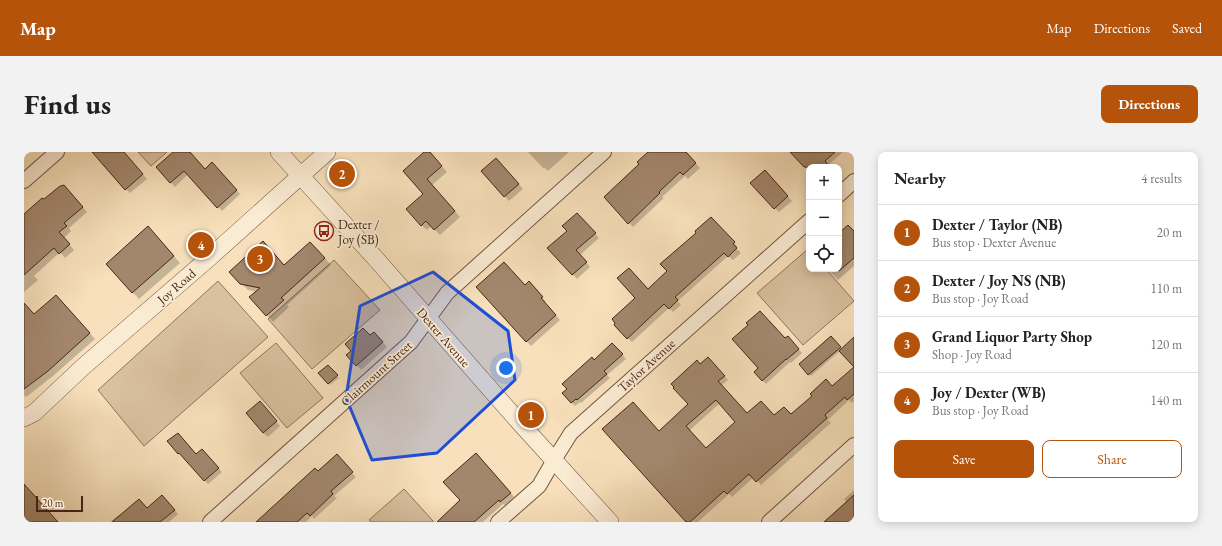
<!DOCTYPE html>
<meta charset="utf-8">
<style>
body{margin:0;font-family:"EB Garamond",serif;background:#f2f2f2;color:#222}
.controls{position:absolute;right:12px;top:12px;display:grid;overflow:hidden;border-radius:8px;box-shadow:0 2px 10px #0003}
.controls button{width:36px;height:36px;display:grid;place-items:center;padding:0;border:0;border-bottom:1px solid #e0e0e0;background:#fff;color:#222;font:20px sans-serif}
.scale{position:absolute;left:12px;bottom:10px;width:47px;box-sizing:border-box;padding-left:4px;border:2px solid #472618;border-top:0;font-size:11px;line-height:14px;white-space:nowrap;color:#472618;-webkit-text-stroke:3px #faebd3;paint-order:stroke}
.you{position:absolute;left:482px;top:216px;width:14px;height:14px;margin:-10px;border:3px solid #fff;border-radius:50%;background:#1a73e8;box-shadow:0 0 0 6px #1a73e833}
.badge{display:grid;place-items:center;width:26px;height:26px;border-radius:50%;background:#b45309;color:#fff;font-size:13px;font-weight:700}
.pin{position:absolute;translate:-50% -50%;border:2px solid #fff;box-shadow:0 1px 4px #0006}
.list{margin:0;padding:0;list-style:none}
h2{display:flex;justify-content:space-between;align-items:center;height:52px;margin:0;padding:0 16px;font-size:17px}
h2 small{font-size:13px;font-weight:400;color:#767676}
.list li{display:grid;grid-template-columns:26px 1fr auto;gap:12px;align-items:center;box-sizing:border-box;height:56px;padding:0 16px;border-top:1px solid #e0e0e0}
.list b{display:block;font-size:15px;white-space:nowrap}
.list p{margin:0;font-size:13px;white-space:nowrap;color:#767676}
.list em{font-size:13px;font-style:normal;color:#767676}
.actions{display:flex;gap:8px;padding:12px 16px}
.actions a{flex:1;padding:9px 0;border:1px solid #b45309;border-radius:8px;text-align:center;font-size:14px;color:#b45309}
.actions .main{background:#b45309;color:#fff}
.icon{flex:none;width:22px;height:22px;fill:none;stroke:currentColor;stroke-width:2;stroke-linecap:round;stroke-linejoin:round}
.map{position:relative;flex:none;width:830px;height:370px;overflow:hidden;border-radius:8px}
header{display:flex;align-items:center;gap:24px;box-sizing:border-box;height:56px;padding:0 20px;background:#b45309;color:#fff}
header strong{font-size:19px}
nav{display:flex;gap:22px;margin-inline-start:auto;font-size:14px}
.intro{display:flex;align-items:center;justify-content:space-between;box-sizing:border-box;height:96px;padding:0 24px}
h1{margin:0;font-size:28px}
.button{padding:10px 18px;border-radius:8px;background:#b45309;color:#fff;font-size:14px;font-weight:700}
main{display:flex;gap:24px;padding:0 24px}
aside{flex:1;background:#fff;border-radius:8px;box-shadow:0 2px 10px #0003}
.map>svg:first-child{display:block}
.green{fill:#d9c09f;stroke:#90735c}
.shadow{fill:#0003;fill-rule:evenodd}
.building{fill:#a3876d;stroke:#472618;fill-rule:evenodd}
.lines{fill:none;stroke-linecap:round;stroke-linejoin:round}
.minor-casing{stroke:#735441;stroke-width:16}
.tertiary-casing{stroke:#735441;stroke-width:18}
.minor{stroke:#faebd3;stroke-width:14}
.tertiary{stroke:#faebd3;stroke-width:17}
.marked{fill:#1d4ed8;fill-opacity:0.2;stroke:#1d4ed8;stroke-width:3;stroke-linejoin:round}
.labels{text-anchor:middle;stroke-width:3.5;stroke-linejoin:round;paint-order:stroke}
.poi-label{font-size:13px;fill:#472618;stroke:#faebd3;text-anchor:start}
.street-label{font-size:13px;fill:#472618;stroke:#faebd3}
</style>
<header>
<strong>Map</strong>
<nav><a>Map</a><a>Directions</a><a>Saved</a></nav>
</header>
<div class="intro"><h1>Find us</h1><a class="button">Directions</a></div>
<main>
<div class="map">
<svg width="830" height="370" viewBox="0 0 830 370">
<rect width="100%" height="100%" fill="#f7e0bb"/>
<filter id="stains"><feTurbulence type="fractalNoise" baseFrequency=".005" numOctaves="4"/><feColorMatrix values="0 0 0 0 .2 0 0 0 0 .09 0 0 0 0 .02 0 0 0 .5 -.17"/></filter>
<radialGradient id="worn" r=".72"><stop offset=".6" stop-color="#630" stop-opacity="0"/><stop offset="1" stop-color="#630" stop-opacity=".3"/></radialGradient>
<!-- green -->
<path class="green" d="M114,0H143L127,14Z
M784,97L785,117H802L830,149L779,193L733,141Z
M310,108L356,158L288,217L244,167Z
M194,129L244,185L120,294L74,238Z
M252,191L299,246L263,276L216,221Z
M380,337L410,370H347L345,368Z"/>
<!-- shadow -->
<path class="shadow" d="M80,0H99L123,27L106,41L102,37Z
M151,0H165L181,18L192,15L216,42L198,59L164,22L151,35L133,16Z
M402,0H405L423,20L408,33L436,65L416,83L407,74L403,78L397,73Z
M504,0H545L524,19L521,16L520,17Z
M626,0H662L676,16L664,27L661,24L638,45L640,46L609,75L582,45L617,12Z
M767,0H819L802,15H785V19Z
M476,11L499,37L485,49L458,19Z
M745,23L768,49L755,60L751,56Z
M45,39L63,60L45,76L47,79L40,86L50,98L41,106L36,100L10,124L14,128L0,140V64L20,49Z
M558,66L575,86L556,103L566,115L553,127L525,96Z
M691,70L714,95L712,96L717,101L709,108L704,104L654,149L657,153L649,160L645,156L608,190L591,173Z
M824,74L830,79V114L814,128L804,117H815V83Z
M130,82L156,111L115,147L83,112Z
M293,97L307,113L263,153L265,155L249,170L227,145L233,140L224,138L217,131L261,115Z
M501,134L509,135L522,150L521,151L536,168L507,194L453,135Z
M37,150L71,187L29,224L2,245L0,243V151L11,163Z
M346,184L354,185L363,195L337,218L324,203Z
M807,185L818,197L830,196V214L816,199L787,224L776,213Z
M761,187L767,189L778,201L767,211L766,210L742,232L731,220Z
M592,196L602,207L583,223L586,226L557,251L556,250L551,254L539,241L570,209Z
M688,210L704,228L698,233L724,262L750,264H767L809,236L830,216V249L828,251L825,248L804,268L807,271L737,333L730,325L708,345L705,342L674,370H664L635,280L665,253L676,213ZM696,251L713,270L682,297L665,279Z
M304,214L315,226L306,233L296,221Z
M240,255L256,274L244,285L239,281Z
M145,290L172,304L182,302L198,320L184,332Z
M456,306L490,345L481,353L479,352L459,370H426Z
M317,308L332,325L310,344L313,346L290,367L288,364L282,370H233L294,320Z
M830,338V370H805L823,351L820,347Z
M142,348L154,362L145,370H86L99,360L101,361L123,357Z"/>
<!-- building -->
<path class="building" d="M68,0H100L119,22L101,38Z
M149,0H166L181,17L188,10L213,38L193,56L160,19L146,31L132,15Z
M400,0H406L418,14L403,27L431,59L410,78L402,69L397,74L382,57L399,42L379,19Z
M624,0H662L672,11L659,23L656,20L635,40L636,41L604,72L580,45L615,12L613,10Z
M766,0H811L801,9L806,15H780Z
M472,6L495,32L480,45L457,19Z
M741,18L764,44L750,57L726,31Z
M40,33L59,55L40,71L43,74L35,80L46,92L35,102L30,96L0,123V62L18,46L20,47L36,34H37Z
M553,61L572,81L552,98L563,110L548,123L523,96L543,79L538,74Z
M687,65L711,90L709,92L713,96L704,105L700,101L651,145L654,148L645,157L640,152L603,187L590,173L591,171L588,167L611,146L593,126L605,116L624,137L643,119L636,112L672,81L671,79Z
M824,73L830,79V106L815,119V81Z
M124,74L150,104L108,141L82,112Z
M239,89L260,113L286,90L301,106L257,146L260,148L242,164L225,145L236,136L216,132L205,120Z
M480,110L501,133L505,129L519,145L517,146L532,163L502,190L452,135Z
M32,143L66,181L24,219L0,237V151L10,162Z
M736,159L761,186L764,184L775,197L762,208V207L738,229L730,220L734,216L708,187L724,173L722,171Z
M339,176L346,183L350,180L359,190L332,214L322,203L327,199L321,192Z
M807,184L817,195L784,223L775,212Z
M830,185V242L823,248L821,245L801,263L803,266L732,330L725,322L703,342L700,339L666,370H662L578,277L609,250L635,279L664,252L649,236L650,235L647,232L673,208L676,212L684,205L701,224L694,229L723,261L737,249L750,263L760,255L767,262L788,244L786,242L802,227L808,234L830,215L815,199ZM692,248L711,270L682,296L662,274Z
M588,191L599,202L580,219L583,222L553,248L552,247L547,251L538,241L543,237L538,232L568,205L570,208Z
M304,213L314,223L304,232L294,221Z
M236,249L253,269L239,281L222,261Z
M154,281L172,302L178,297L195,316L180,329L155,301L154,302L143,289Z
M452,301L487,341L476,350L475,348L450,370H413L436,348L419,330Z
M313,302L329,320L307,339L309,342L286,364L283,361L273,370H232L291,316L294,319Z
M0,332L34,370H0Z
M138,343L151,358L136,370H88L115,347L123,356Z
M830,343V370H800Z"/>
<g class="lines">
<defs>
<path id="minor" d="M0,29L33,0
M815,43L830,29
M186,370L387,190L423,141L580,0
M474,370L515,334L530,308L547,281L785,69
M745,370L830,293"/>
<path id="tertiary" d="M255,0L352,107L496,271L586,370
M0,266L10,261L60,214L185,106L303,0"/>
</defs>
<!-- minor casing -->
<use href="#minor" class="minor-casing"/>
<!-- tertiary casing -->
<use href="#tertiary" class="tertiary-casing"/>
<!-- minor -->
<use href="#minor" class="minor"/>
<!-- tertiary -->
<use href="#tertiary" class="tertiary"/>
</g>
<!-- marked area -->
<path class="marked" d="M409,120L484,179L491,228L413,301L348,308L322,246L336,154Z"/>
<!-- icons -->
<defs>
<symbol id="bus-ring" viewBox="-11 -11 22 22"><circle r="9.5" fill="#faebd3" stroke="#8f2418" stroke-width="1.5"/><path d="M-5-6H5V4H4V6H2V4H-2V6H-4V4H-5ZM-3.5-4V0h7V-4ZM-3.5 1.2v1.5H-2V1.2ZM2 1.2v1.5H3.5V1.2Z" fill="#8f2418"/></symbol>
</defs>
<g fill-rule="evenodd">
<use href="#bus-ring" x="289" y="68" width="22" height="22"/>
</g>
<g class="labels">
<!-- poi labels -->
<g class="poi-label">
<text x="314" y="77">Dexter /<tspan x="314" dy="15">Joy (SB)</tspan></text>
</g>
<!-- street labels -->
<g class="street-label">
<text transform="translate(152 134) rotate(-41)" y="5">Joy Road</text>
<text transform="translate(420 185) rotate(49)" y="5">Dexter Avenue</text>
<text transform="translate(622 213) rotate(-42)" y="5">Taylor Avenue</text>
<text transform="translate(352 221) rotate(-42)" y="5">Clairmount Street</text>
</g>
</g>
<rect width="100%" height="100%" filter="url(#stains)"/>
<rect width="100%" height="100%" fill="url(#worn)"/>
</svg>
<div class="controls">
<button>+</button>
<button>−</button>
<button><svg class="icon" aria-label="locate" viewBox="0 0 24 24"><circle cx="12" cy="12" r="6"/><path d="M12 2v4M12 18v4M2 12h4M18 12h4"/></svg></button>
</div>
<div class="scale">20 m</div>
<div class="you"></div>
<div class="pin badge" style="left:507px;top:263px">1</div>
<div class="pin badge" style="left:318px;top:22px">2</div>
<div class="pin badge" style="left:236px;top:107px">3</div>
<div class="pin badge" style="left:177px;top:93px">4</div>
</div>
<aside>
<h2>Nearby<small>4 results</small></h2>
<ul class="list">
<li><span class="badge">1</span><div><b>Dexter / Taylor (NB)</b><p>Bus stop · Dexter Avenue</p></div><em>20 m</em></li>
<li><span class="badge">2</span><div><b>Dexter / Joy NS (NB)</b><p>Bus stop · Joy Road</p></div><em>110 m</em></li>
<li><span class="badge">3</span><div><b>Grand Liquor Party Shop</b><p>Shop · Joy Road</p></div><em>120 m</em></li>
<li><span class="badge">4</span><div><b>Joy / Dexter (WB)</b><p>Bus stop · Joy Road</p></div><em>140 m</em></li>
</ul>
<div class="actions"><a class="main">Save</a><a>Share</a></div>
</aside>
</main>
